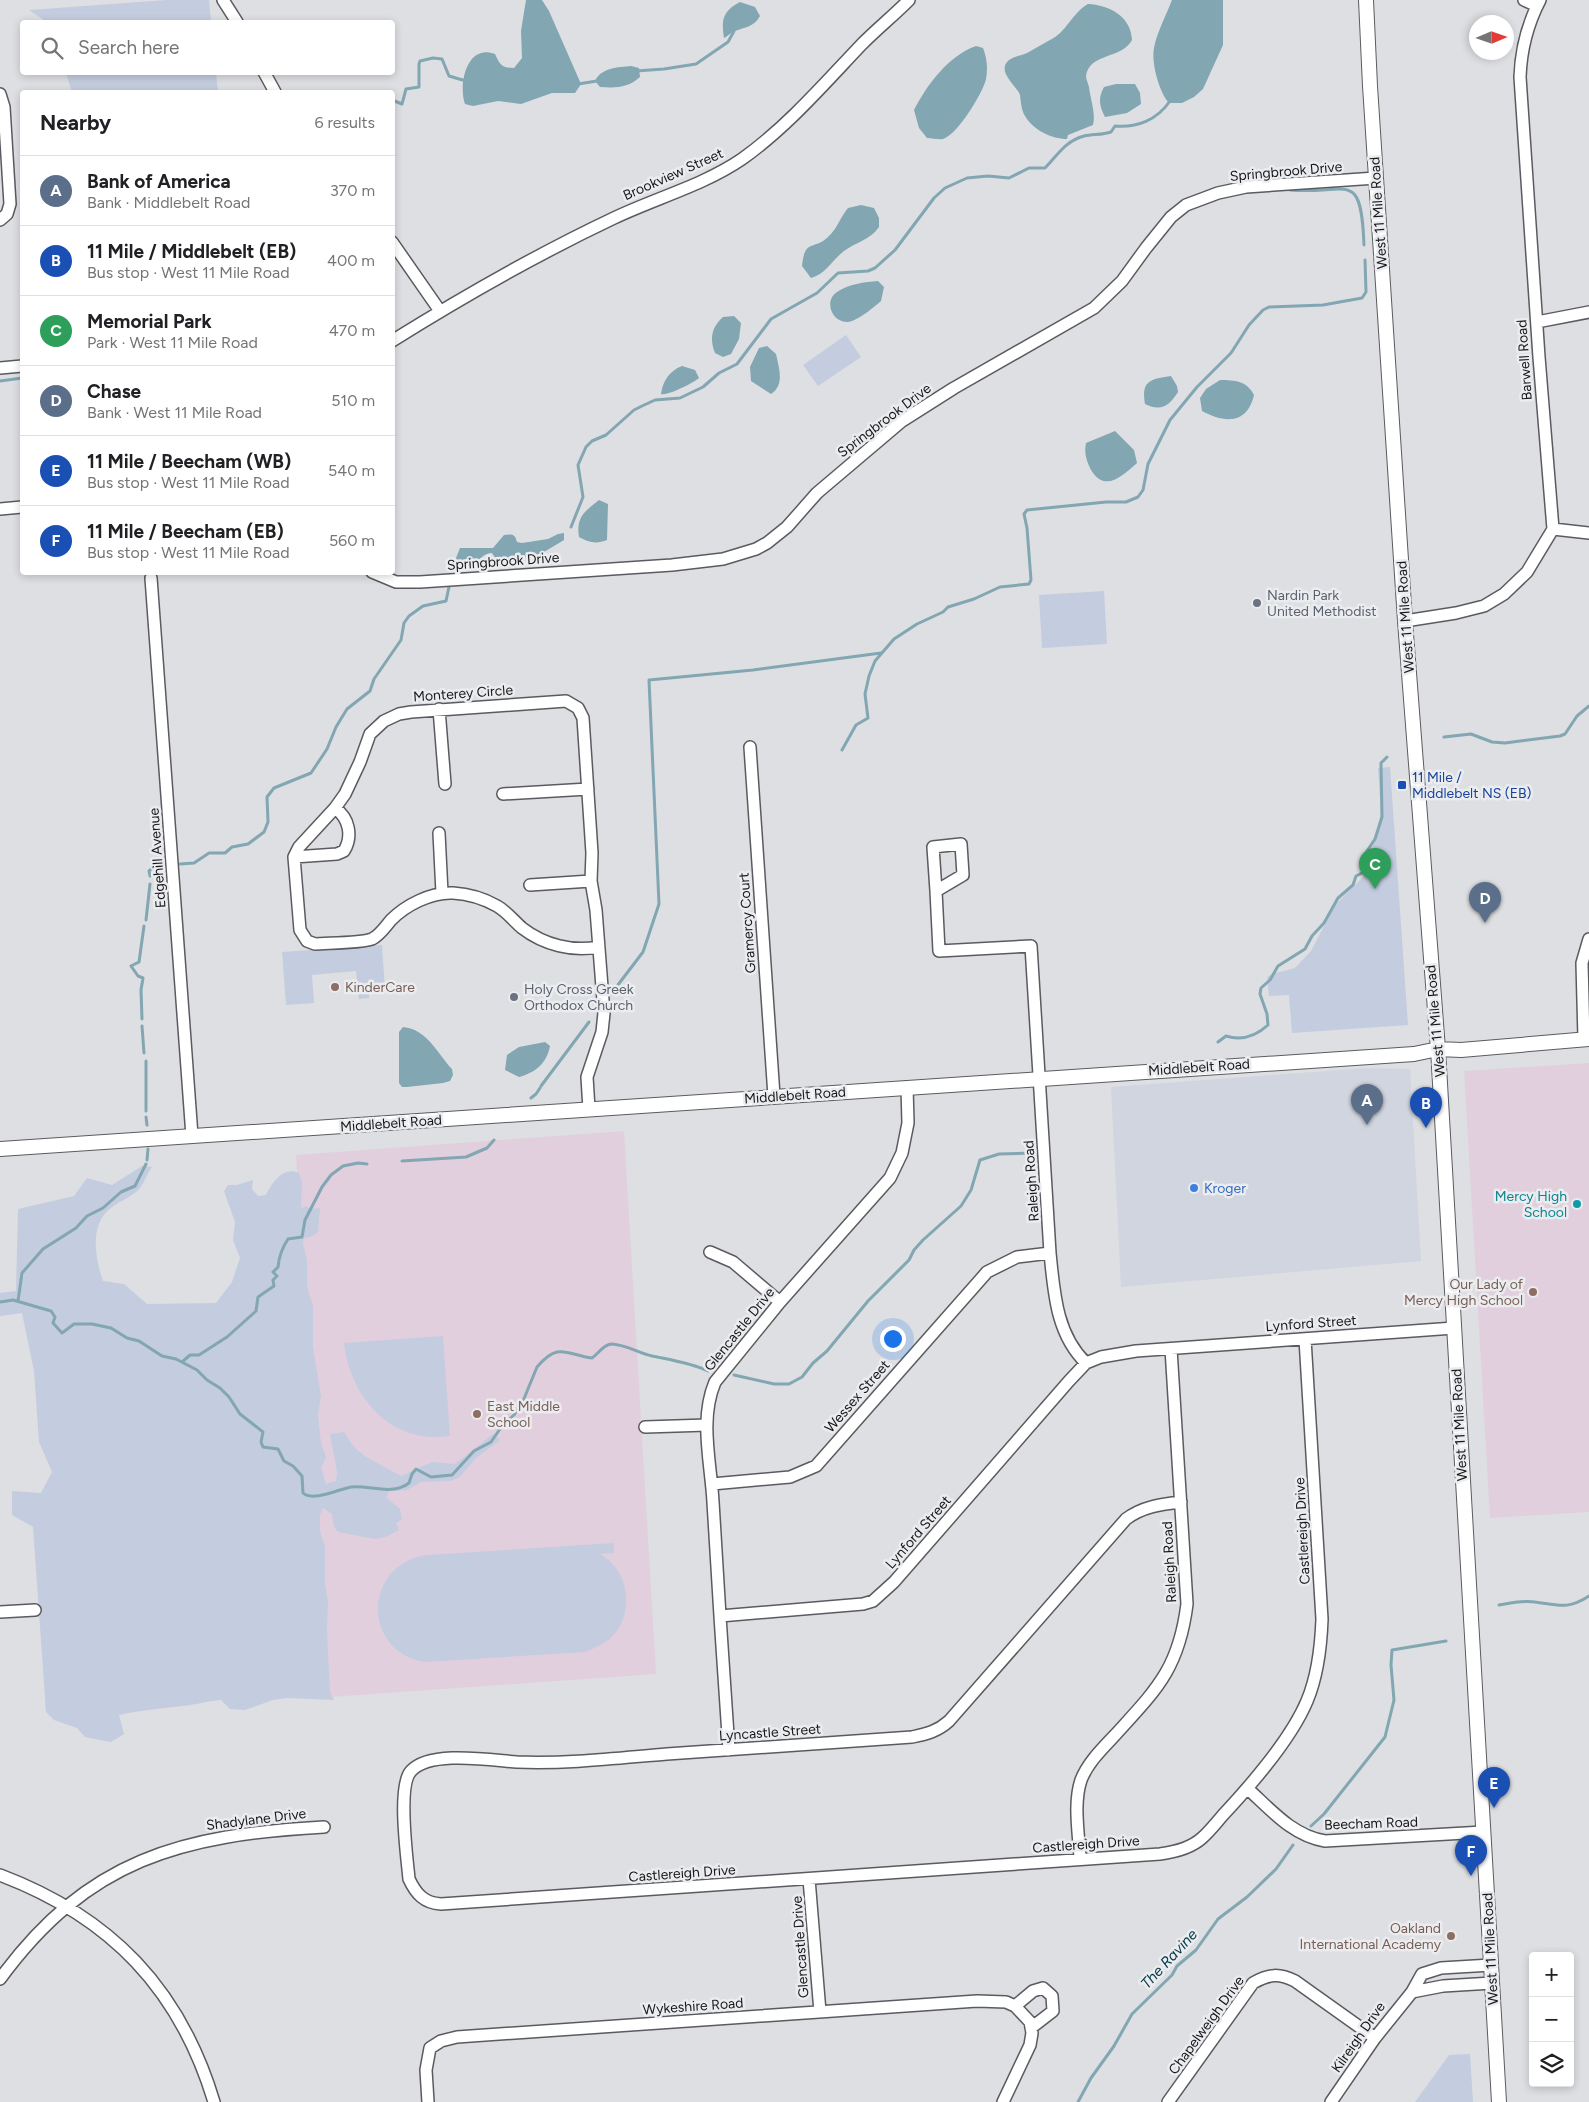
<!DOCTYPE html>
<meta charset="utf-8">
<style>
body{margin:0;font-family:Figtree,sans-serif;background:#f2f2f2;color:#202124}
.controls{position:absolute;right:15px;bottom:15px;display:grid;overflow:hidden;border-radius:5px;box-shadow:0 2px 8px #0003}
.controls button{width:45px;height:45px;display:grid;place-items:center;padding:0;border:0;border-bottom:1px solid #e0e0e0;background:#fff;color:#202124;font:25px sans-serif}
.compass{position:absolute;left:1469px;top:15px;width:45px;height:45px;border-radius:50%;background:#fff;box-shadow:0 2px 8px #0003;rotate:88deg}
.you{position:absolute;left:892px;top:1338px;width:18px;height:18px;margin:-12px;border:4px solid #fff;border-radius:50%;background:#1a73e8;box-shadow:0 0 0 8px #1a73e833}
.badge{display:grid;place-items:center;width:32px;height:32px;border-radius:50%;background:#5b7325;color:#fff;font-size:16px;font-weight:700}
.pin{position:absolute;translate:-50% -41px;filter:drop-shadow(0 1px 2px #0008)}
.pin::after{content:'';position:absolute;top:26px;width:18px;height:15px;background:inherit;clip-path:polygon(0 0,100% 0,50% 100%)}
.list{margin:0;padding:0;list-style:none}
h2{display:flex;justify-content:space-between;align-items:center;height:65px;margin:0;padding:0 20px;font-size:21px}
h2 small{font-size:16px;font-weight:400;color:#757577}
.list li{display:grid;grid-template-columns:32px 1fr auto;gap:15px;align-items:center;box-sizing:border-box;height:70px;padding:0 20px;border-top:1px solid #e0e0e0}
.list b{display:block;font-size:19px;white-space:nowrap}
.list p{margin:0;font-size:16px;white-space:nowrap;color:#757577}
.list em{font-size:16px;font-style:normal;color:#757577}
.icon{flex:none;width:28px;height:28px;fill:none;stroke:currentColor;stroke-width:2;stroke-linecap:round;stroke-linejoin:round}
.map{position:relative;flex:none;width:1589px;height:2102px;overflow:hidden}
.search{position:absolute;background:#fff;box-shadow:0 2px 8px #0003;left:20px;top:20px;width:375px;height:55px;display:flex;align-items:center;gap:12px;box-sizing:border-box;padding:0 18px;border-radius:5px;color:#757577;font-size:19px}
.panel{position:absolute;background:#fff;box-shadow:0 2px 8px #0003;left:20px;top:90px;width:375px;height:485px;border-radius:5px}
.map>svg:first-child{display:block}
.built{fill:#d1d5df}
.education{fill:#e2cfde}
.green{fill:#c4ccdf}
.water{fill:#82a6b2}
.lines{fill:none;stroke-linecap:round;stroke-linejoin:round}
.stream{stroke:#82a6b2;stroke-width:3}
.minor-casing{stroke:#5a5b5e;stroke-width:14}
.tertiary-casing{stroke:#5a5b5e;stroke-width:16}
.minor{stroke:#fff;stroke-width:11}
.tertiary{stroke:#fff;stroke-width:14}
.worship-dot{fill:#6b7280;stroke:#ebecef;stroke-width:2}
.transit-dot{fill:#1a4fb4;stroke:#ebecef;stroke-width:2}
.education-dot{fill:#8d6e63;stroke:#ebecef;stroke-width:2}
.shop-dot{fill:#3f7fe0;stroke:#ebecef;stroke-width:2}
.culture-dot{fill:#0f9aa8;stroke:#ebecef;stroke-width:2}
.labels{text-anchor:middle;stroke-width:5;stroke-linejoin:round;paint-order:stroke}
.street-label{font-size:14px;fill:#171718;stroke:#ebecef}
.worship-label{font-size:14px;fill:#5b616d;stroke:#ebecef;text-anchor:start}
.transit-label{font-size:14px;fill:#164399;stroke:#ebecef;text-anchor:start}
.education-label{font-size:14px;fill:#785e54;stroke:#ebecef;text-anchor:start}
.shop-label{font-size:14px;fill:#366cbe;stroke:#ebecef;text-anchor:start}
.culture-label{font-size:14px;fill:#0d838f;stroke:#ebecef;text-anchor:end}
.water-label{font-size:15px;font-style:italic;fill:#003946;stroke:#ebecef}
</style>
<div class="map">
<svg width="1589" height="2102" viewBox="0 0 1589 2102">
<rect width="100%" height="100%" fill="#dedfe2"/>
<!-- built -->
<path class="built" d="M1366,1068L1410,1069L1421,1261L1121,1287L1111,1087Z"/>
<!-- education -->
<path class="education" d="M1589,1063V1512L1490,1518L1464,1071Z
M624,1131L656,1674L330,1697L296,1155Z"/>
<!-- green -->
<path class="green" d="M167,0H209L211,22H47L29,10Z
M66,73H216L218,92H72Z
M846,335L861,357L818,386L803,365Z
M1104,591L1107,644L1042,648L1039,595Z
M1390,767L1408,1025L1292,1033L1289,995L1269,996L1267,977L1272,974L1295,968L1311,951L1335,905L1366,874L1381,813L1378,768Z
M382,945L385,991L369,993V998L359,999L356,971L312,975L314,1003L286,1005L282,952Z
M142,1166L152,1167C147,1174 145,1181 140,1188C134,1196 119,1201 111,1208C89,1224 95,1258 103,1281L124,1284L147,1304L216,1303L232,1282L240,1258L233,1240L235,1222L224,1191L228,1185H237L253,1180L252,1189L258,1196L266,1195C272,1183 283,1166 299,1173L302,1183L301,1208L307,1206L310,1209L320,1208L318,1232L311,1237L304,1238L303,1243L307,1260V1287L313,1306V1347L321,1396L318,1415L321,1443L326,1457L321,1468L326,1484L336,1481L337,1472L330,1434L344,1432L354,1447L366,1457L401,1476L432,1462L455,1464L493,1434L500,1440L475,1459L460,1477L450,1481L421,1482L407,1490L389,1491L386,1497L400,1509L402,1519L396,1523L399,1530L386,1537L375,1539L338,1532L334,1527L332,1514L323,1508L320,1515V1531L325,1546V1584L328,1602L327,1630L330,1692L334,1700L287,1698L273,1700L245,1710L230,1709L221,1700C207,1701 195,1705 182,1706C160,1709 140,1710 119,1715L124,1734L111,1742L85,1737L77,1728L54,1720L46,1712L33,1527L12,1515V1491L41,1493L52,1472L39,1442L34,1371L22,1313L0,1316V1293L16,1291L18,1209L74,1196L87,1178L112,1185Z
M443,1336L450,1436C391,1445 350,1397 344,1343Z
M614,1543V1553L600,1554C627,1569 634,1605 617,1631C609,1642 597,1647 585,1652L425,1662C361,1651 363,1564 427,1555Z
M1470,2054L1473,2102H1415L1449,2055Z"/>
<!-- water -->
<path class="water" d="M526,0H542L549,11L581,84L575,93H552L521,104L498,101L473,106L465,104C458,84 467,43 495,54C500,65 502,68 514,68L522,58L521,31Z
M1172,0H1223V45L1203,89L1194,97L1182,103H1169C1159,92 1151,62 1154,48C1156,35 1167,13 1172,0Z
M740,2L755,7L760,16C754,27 745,27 735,31C731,32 728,36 724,38C721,19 723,11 740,2Z
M1088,4C1109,5 1131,16 1132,40C1122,59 1089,53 1086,76C1086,79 1088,83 1089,87C1090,98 1096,113 1093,125L1068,135L1067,139C1052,139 1033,130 1025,116C1021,109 1021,102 1020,95C1017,86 998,73 1007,62C1012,56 1021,56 1027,53C1035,49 1042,44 1050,40C1066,33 1072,13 1088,4Z
M976,46L983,48C987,58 988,69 986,79C983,93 957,135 943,139C939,140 932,138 927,138L919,128L914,110C927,85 948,56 976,46Z
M631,66L639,68L640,77C628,88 616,88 600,87L595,81C601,68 618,67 631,66Z
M1116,84H1135L1140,93L1141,104L1127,113L1105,117C1099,106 1098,98 1104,87Z
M861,205L874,208L879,218V227C870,240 856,242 844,251C832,260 826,274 811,278L802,266C805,238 813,251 828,237C837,229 841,216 848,208Z
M878,281L884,287L881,301C873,308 862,317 852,321C834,327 822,302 837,292C849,284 864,282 878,281Z
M734,316L741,323L739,339L731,354L723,357L715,353C709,338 712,327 723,317Z
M767,346L776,354C779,368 785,385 771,394L751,381L750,367L759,348Z
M682,366L695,370L699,378C693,383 668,396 661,394C663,381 669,371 682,366Z
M1171,376L1177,386L1178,392C1169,406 1161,412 1145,404C1141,381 1150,379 1171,376Z
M1220,380C1235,380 1247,381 1254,395C1247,425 1224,423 1202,411L1200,398L1206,389Z
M1115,431L1134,450L1137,463C1122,476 1105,493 1091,470C1086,460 1084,453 1086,443Z
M599,500L608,504L607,540C597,544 589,543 579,537C576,517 584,512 599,500Z
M564,533V540L539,555L507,563L498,562L492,553C483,553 481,560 473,563C469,565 464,565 460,565L456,558L460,548H493L504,535C512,534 515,534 517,542L522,543L548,539L558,534Z
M403,1027C427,1029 437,1053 452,1069L453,1075L450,1081L443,1083L407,1087H402L399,1083V1032Z
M545,1042L550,1046C547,1063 535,1073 519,1077L505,1070L507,1055L519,1047Z"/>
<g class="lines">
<!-- stream -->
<path class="stream" d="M636,71L664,69L696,64L728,42L734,31
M578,84L597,81
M392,100L402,104L406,89L419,87V64L420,61L433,58L442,59L449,76L466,81
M1290,190C1348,195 1361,167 1364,245
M0,381L22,378
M571,527L583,497L578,465L586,447L592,441L606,435L634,410L642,406L655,400L680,398L703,387L719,373L737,364L771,319L817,293L838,273L868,271L875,268L895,250L934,198L945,188L967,178L988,176L1009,178L1029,168H1045C1057,156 1065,141 1084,136C1093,134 1102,135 1111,132L1115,126C1137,128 1157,120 1170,101
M450,571L460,560
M1444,737L1471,734L1492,742L1505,743L1560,736L1565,734L1577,716L1589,706
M842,750L856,725L868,718L865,694L869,676L875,661L894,639L917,624L943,612L948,607L974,599L1000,587L1029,584L1031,580L1027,528L1024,514L1027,510L1106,502H1126L1138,497L1143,490L1148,464L1170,420L1197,387L1231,353L1249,325L1263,310L1269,307L1323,305L1362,298L1366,292L1365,260
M180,864L194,863L209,853H225L232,847L248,844L264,832L268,822L267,797L274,788L311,773L327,749L336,727L347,709L370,691L374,679L401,640L404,623L409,616L423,606L446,601L449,587
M150,876L149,871L153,867L165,865
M146,920L150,884
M611,994L643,952L659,904L649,680L753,670L881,653
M142,1019L141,990L143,978L138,976L131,966L139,962L144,926
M142,1026L144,1053
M1218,1042L1226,1036C1242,1041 1256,1036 1268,1025L1267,1014L1260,994L1261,988L1270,980L1278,966L1305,949L1312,936L1324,923L1338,898L1353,885L1356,876L1366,871L1367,851L1375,839L1382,817L1381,763L1387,757
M146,1061V1111
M541,1086L589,1022
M531,1098L536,1094L540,1088
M146,1117L147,1125
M147,1160L148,1149
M402,1161L466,1157L487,1148L494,1140
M18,1301L22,1273L43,1249L76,1228L87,1216L103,1208L121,1192L135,1186L146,1164
M0,1302L13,1300L51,1311L55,1317L53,1323L62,1333L74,1324H92L111,1328L127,1338L139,1341L162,1356L176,1359L197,1370L207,1380L220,1388L229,1397L240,1414L263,1432L261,1442L263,1447L278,1449L284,1461L293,1466L302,1476L303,1493C313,1502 339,1489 351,1487C370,1485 392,1496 409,1483L412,1474L416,1469L431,1477L452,1475L474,1451L491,1442L502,1426L514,1415L523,1401L537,1367C559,1341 567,1355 592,1358C598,1354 603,1345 611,1344C625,1344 638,1353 652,1356C671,1360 691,1363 708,1371
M182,1362L190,1355H199L227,1337L256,1311L258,1297L274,1286L273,1280L277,1276L273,1272L278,1267C279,1256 282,1248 288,1239L302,1237L305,1220L322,1187L331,1175L343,1166L358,1163L367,1164
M734,1375L774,1384H789L802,1377L813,1363L827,1351L868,1301L909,1260L914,1250L923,1240L961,1206L971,1190L980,1160L999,1154L1033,1153
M1499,1605C1510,1603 1524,1600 1535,1602C1558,1605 1568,1610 1589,1596
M1311,1826L1324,1814L1385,1737L1394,1700L1391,1665L1392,1650L1446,1641
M1078,2102L1091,2078L1114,2046L1132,2014L1172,1975L1177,1966L1196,1950L1218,1919L1247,1897L1276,1869L1293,1845"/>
<defs>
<path id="minor" d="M223,0L237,22
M1524,0L1537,6
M264,72L275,92
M0,94L4,107L10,204L7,214L0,220
M392,242L440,311
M1537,322L1589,312
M392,341C464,296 538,254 614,218C656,198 704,185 742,159C787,127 824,84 862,44C877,29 894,15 909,0
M0,368L22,366
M0,509L22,507
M1553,529L1589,533
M372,572L396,582H420L672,565L723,559L756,549L767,543L787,527L817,493L902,421L954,388L1094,308L1122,281L1146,248L1171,217L1186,205L1218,193L1246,187L1376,178
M151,578L192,1136
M1405,621L1456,613L1484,606L1504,594L1527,572L1553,529L1539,357L1520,77C1521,48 1527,25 1540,0
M439,709L445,784
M750,747L774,1096
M503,794L588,789
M439,833L442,893
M294,857L337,854L344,851C353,836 349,818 335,808
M530,885L591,881
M936,891L933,847L961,844L963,875L936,891L939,951L1031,946L1050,1253C1054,1292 1056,1334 1086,1363
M1584,1039L1582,963L1589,939
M589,1109L587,1077L602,1032L604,1013L596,910L591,881L592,853L583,718L578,708L566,701L411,712L399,714L384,721L370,734L360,762L345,794L335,808L299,847L294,857L300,930L307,941L315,944C328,943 362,943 372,939C380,935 385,927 391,920C406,905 431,892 453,893C469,894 483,898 497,906C506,911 514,921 522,928C544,945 573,952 598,947
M710,1252L733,1262L780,1302
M645,1427L707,1425
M712,1484L790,1477L816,1466L987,1272L1017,1257L1050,1253
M1181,1502C1161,1504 1142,1507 1126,1519L949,1721C938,1731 927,1734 912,1737C831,1743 749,1748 667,1754C618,1758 567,1764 517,1762C490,1760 430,1750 411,1771C397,1786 407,1857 409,1879C416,1894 424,1903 441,1904L1160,1854C1175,1852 1191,1848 1202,1838C1210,1831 1216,1823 1223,1815C1251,1785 1291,1739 1307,1701C1318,1675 1321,1647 1322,1619L1305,1339
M0,1612L35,1610
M720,1616L863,1604L873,1601L894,1582L1069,1381L1086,1363L1101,1357L1136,1351L1454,1328
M729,1750C723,1667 718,1585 713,1502C711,1463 699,1420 715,1382L780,1302L890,1178L902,1153L908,1123L907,1087
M1248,1789C1271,1810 1293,1836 1325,1841L1483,1832
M1080,1859C1079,1834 1073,1804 1081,1780C1088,1762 1103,1748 1116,1734C1157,1689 1179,1668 1187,1604L1171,1349
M0,1875C111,1917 180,1989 214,2102
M809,1879L820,2012
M0,1979C88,1859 181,1835 324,1827
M1412,1992L1443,1986L1492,1983
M1015,2006L1033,1991L1043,1988L1052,1996L1053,2011L1031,2028
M428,2102L426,2070L430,2048L441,2041L457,2037L977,2001L1006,2002L1015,2006L1030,2022L1032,2033L1030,2045L1003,2102
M1168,2102L1253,1983C1269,1974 1279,1973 1295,1981L1375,2038
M1331,2102L1375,2038L1412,1992L1422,1974L1441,1968L1491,1965"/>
<path id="tertiary" d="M1366,0L1370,86L1405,621L1438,1049L1499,2102
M0,1149L1414,1054L1438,1049L1461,1050L1589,1039"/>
</defs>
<!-- minor casing -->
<use href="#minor" class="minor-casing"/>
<!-- tertiary casing -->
<use href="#tertiary" class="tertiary-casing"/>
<!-- minor -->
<use href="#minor" class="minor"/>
<!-- tertiary -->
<use href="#tertiary" class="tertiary"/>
</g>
<!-- markers -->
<g class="worship-dot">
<circle cx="1257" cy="603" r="5"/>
<circle cx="514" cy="997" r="5"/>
</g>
<rect class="transit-dot" x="1397" y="780" width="10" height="10" rx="2.5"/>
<g class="education-dot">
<circle cx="335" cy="987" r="5"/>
<circle cx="1533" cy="1292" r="5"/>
<circle cx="477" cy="1414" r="5"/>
<circle cx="1451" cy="1936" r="5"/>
</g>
<circle class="shop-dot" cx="1194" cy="1188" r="5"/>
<circle class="culture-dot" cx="1577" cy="1204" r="5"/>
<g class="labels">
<!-- street labels -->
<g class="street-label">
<text transform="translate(1286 171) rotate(-5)" y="5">Springbrook Drive</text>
<text transform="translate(673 174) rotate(-24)" y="5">Brookview Street</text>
<text transform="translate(1378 213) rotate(-94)" y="5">West 11 Mile Road</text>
<text transform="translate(1524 360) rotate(-94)" y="5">Barwell Road</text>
<text transform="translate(884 420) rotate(-37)" y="5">Springbrook Drive</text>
<text transform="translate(503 561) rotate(-4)" y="5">Springbrook Drive</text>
<text transform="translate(1405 617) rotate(-94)" y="5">West 11 Mile Road</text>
<text transform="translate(463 693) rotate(-4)" y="5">Monterey Circle</text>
<text transform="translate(157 858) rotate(-94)" y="5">Edgehill Avenue</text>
<text transform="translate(747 923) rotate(-94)" y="5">Gramercy Court</text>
<text transform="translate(1435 1021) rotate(-95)" y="5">West 11 Mile Road</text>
<text transform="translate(1199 1067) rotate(-4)" y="5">Middlebelt Road</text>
<text transform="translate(795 1095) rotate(-4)" y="5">Middlebelt Road</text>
<text transform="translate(391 1123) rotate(-4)" y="5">Middlebelt Road</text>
<text transform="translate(1031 1181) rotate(-94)" y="5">Raleigh Road</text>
<text transform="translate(1311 1323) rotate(-4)" y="5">Lynford Street</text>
<text transform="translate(739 1329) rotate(-51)" y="5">Glencastle Drive</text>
<text transform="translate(857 1396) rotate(-49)" y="5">Wessex Street</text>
<text transform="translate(1459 1425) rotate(-93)" y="5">West 11 Mile Road</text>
<text transform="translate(1302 1531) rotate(-93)" y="5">Castlereigh Drive</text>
<text transform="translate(918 1532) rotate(-49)" y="5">Lynford Street</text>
<text transform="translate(1169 1562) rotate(-93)" y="5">Raleigh Road</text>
<text transform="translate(770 1732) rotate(-4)" y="5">Lyncastle Street</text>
<text transform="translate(256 1819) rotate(-7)" y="5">Shadylane Drive</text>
<text transform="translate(1371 1823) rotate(-2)" y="5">Beecham Road</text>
<text transform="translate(1086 1844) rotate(-4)" y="5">Castlereigh Drive</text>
<text transform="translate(682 1873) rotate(-4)" y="5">Castlereigh Drive</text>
<text transform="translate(800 1947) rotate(-94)" y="5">Glencastle Drive</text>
<text transform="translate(1490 1949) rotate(-93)" y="5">West 11 Mile Road</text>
<text transform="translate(693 2006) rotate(-4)" y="5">Wykeshire Road</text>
<text transform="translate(1206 2025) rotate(-54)" y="5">Chapelweigh Drive</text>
<text transform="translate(1358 2037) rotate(-55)" y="5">Kilreigh Drive</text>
</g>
<!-- worship labels -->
<g class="worship-label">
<text x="1267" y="600">Nardin Park<tspan x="1267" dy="16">United Methodist</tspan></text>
<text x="524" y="994">Holy Cross Greek<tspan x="524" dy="16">Orthodox Church</tspan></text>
</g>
<!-- transit labels -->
<g class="transit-label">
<text x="1412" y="782">11 Mile /<tspan x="1412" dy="16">Middlebelt NS (EB)</tspan></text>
</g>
<!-- education labels -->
<g class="education-label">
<text x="345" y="992">KinderCare</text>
<text x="1523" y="1289" text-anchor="end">Our Lady of<tspan x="1523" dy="16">Mercy High School</tspan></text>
<text x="487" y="1411">East Middle<tspan x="487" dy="16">School</tspan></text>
<text x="1441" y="1933" text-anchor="end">Oakland<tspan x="1441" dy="16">International Academy</tspan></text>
</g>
<!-- shop labels -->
<g class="shop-label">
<text x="1204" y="1193">Kroger</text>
</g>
<!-- culture labels -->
<g class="culture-label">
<text x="1567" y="1201">Mercy High<tspan x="1567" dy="16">School</tspan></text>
</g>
<!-- water labels -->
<g class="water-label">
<text transform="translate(1169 1959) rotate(-47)" y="5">The Ravine</text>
</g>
</g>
</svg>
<div class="controls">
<button>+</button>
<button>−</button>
<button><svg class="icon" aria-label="layers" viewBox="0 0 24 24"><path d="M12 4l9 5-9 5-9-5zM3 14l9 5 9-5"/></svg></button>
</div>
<svg class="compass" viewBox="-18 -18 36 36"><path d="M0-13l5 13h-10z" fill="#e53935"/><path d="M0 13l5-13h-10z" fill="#757577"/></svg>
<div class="you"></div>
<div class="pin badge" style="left:1367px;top:1125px;background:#5c6f8a">A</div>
<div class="pin badge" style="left:1426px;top:1128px;background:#1a4fb4">B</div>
<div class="pin badge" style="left:1375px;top:889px;background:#2e9e5b">C</div>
<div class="pin badge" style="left:1485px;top:923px;background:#5c6f8a">D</div>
<div class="pin badge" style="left:1494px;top:1808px;background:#1a4fb4">E</div>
<div class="pin badge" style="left:1471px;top:1876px;background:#1a4fb4">F</div>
<div class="search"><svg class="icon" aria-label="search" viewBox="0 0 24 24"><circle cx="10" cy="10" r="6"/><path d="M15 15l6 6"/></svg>Search here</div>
<section class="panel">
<h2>Nearby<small>6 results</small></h2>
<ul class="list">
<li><span class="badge" style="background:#5c6f8a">A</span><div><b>Bank of America</b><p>Bank · Middlebelt Road</p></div><em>370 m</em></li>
<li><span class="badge" style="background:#1a4fb4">B</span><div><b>11 Mile / Middlebelt (EB)</b><p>Bus stop · West 11 Mile Road</p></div><em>400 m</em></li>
<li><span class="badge" style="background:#2e9e5b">C</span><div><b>Memorial Park</b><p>Park · West 11 Mile Road</p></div><em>470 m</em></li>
<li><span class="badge" style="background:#5c6f8a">D</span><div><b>Chase</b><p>Bank · West 11 Mile Road</p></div><em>510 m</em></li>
<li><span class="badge" style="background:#1a4fb4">E</span><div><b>11 Mile / Beecham (WB)</b><p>Bus stop · West 11 Mile Road</p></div><em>540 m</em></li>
<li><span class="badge" style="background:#1a4fb4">F</span><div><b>11 Mile / Beecham (EB)</b><p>Bus stop · West 11 Mile Road</p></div><em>560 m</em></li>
</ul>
</section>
</div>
